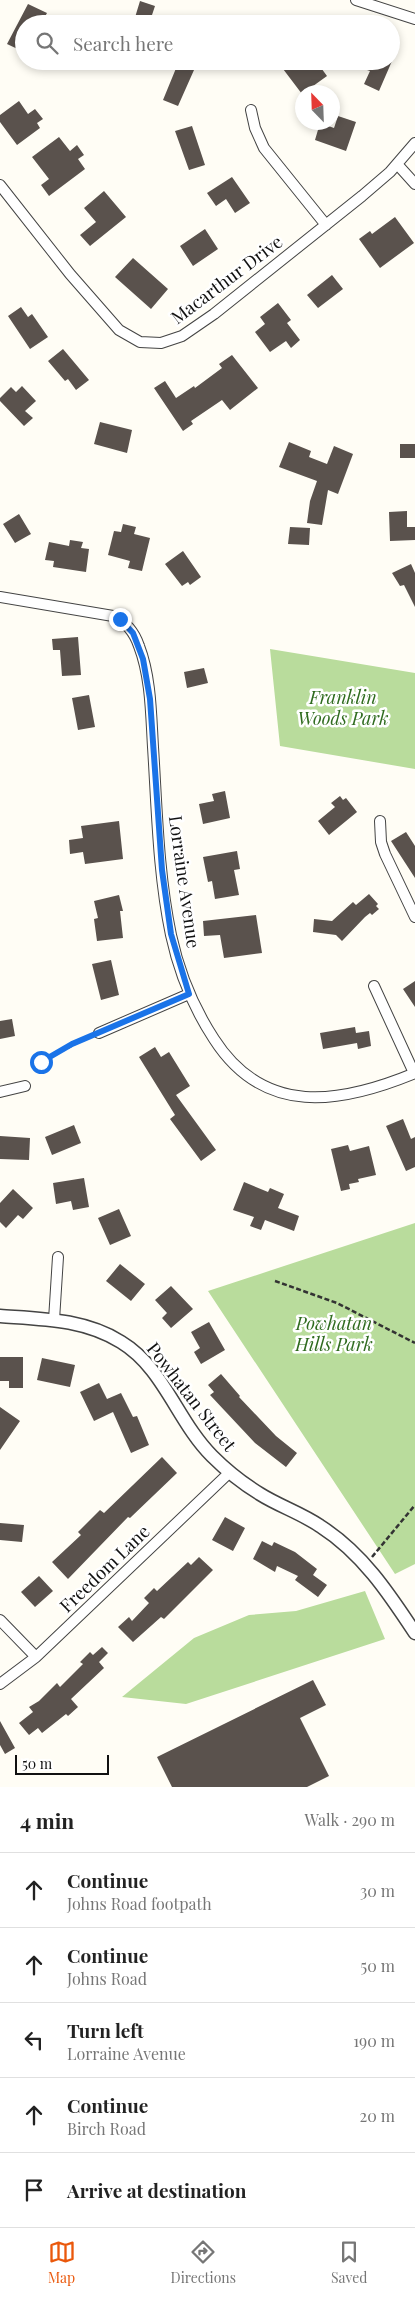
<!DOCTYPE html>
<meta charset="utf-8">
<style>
body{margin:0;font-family:"Playfair Display",serif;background:#f6f6f6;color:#222}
.compass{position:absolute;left:295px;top:85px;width:45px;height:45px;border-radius:50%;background:#fff;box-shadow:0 2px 8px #0003;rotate:337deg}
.scale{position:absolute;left:15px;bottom:12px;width:94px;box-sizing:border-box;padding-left:5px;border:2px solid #111;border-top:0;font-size:14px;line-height:18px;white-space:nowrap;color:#111;-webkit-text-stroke:4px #fff;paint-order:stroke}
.stop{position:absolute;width:15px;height:15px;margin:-11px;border:4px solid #1a73e8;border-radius:50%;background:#fff}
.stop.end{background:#1a73e8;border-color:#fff;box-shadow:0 1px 5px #0008}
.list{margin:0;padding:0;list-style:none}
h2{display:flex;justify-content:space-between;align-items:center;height:65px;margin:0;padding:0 20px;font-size:21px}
h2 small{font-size:16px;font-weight:400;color:#767676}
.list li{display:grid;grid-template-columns:32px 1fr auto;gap:15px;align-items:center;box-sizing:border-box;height:75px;padding:0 20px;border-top:1px solid #e0e0e0}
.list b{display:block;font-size:19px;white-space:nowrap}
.list p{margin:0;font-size:16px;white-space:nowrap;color:#767676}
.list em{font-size:16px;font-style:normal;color:#767676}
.icon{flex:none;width:28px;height:28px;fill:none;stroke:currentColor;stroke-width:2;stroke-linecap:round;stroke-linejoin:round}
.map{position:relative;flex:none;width:415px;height:1787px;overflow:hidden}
.search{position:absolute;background:#fff;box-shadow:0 2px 8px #0003;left:15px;right:15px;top:15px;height:55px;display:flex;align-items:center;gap:12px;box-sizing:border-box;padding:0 18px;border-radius:28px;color:#767676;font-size:19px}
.sheet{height:440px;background:#fff}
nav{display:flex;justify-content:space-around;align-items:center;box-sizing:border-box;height:70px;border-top:1px solid #e0e0e0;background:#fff;font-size:14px;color:#767676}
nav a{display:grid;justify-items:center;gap:2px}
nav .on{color:#ea580c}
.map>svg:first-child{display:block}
.forest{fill:#b9dc9c}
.building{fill:#5a524d}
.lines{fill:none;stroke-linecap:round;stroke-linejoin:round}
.minor-casing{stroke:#444;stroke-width:12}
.tertiary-casing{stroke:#444;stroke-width:15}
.path{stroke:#333;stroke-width:2.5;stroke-dasharray:5 2.5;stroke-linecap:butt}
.minor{stroke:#fff;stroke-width:10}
.tertiary{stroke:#fff;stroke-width:12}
.route{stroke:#1a73e8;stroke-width:6}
.labels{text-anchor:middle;stroke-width:5;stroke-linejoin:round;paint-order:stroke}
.street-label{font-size:18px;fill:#111;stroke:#fff}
.park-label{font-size:18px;font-style:italic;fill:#2f6b1f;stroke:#fff}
</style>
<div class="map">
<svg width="415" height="1787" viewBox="0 0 415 1787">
<rect width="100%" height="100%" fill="#fffdf5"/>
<!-- forest -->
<path class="forest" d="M270,649L415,673V769L280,746Z
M415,1223V1564L395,1574L208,1291Z
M365,1591L385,1639L186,1704L122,1697L194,1638L249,1615L296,1611Z"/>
<!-- building -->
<path class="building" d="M140,1L155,6L149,24H133Z
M28,4L47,13L41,24H24V52L7,44Z
M179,61H198L178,106L163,100Z
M277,61H316L327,76L302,94Z
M368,61H392L379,91L364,84L370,71L364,69Z
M19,101L28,114L35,109L43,119L37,123L40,128L17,145L0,122V115Z
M338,116L356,122L346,151L315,140L320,123L334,128Z
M192,126L205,165L189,170L175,131Z
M59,137L70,151L77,145L84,155L78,159L85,169L49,196L41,185L49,179L32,157Z
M232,177L250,203L235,213L226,199L216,206L207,193Z
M104,191L126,217L90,246L80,235L96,222L84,208Z
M395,217L414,243L380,268L359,239L370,231L372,234Z
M205,229L218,249L193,266L180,246Z
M133,258L168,289L151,309L115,277Z
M332,275L343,289L318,308L307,295Z
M278,303L291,320L287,323L300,340L291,348L286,341L270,352L255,332L265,324L260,317Z
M21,307L28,317L32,314L48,337L30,349L8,316Z
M63,349L89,380L76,390L68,379L65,381L48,361Z
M232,355L258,388L230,410L222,400L191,421L193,424L183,431L154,388L165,381L176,398L194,386L195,388L222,368L219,364Z
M22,386L36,401L25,411L33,418L24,426L0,401V398L11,387L16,392Z
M100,422L132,430L127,453L94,444Z
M289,442L311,451L309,457L327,464L334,446L353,454L338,494L328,490L322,525L307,523L310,501L317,481L279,467Z
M400,444H415V458H400Z
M407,511V527H415V540L390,541L389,512Z
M19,514L31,534L15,543L3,524Z
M123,524L136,527L134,534L150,538L142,571L128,568L130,561L108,555L114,531L121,532Z
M290,527L310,528L309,545L288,544Z
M70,540L83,542L81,548L89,549L86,572L53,567L54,561L45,560L49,542L69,546Z
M183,551L201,577L190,585L188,582L182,586L165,564Z
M411,564L415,573V607L404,585L400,586L392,573Z
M78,637L81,675L62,676L60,650H53L52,639Z
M204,668L208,683L187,688L184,672Z
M89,695L95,727L78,730L72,698Z
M225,791L230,818L203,824L199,804L214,801L212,794Z
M340,796L343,800L346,798L357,812L329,835L318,821L335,807L331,803Z
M119,821L123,859L85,864L83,852L70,854L69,840L83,838L81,826Z
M406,832L415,846V878L391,841Z
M237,851L240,869L234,870L239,895L215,899L212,881L208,882L203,857Z
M369,894L378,904L376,906L379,909L372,915L370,913L365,917L342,941L336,935L313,932L314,919L332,921L353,902L356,905Z
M119,895L123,911H120L123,938L97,941L94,919L98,918L94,901Z
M256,915L262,953L224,958L220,935L204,936L203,921Z
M111,960L119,995L101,1000L92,964Z
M415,981V1007L403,989Z
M12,1019L15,1036L0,1039V1021Z
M355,1027L356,1033L369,1031L371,1046L358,1049L357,1043L323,1049L320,1033Z
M155,1047L161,1057L169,1052L190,1086L176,1095L216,1150L201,1161L170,1119L175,1115L139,1057Z
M403,1119L411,1139L415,1137V1167L406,1171L386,1126Z
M74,1125L81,1143L52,1155L45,1137Z
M0,1136L30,1138L29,1160L0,1159Z
M348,1145L350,1151L369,1146L376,1175L358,1179L359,1182L349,1184L350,1189L341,1191L331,1149Z
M84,1178L89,1207L73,1210L71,1201L56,1204L53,1183Z
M244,1182L268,1192L270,1188L284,1194L278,1208L299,1216L294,1231L265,1220L261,1230L250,1226L254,1217L233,1210Z
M13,1189L33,1208L23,1219L18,1215L6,1228L0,1222V1203Z
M119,1209L131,1236L110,1245L98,1218Z
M120,1264L145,1284L131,1301L106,1281Z
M171,1286L193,1309L171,1328L162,1318L167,1313L155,1300Z
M209,1322L225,1350L201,1364L194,1352L200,1348L191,1332Z
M0,1357H23V1388H9V1381H0Z
M42,1358L75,1365L70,1387L37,1380Z
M221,1374L240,1396L239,1397L276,1436L297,1453L286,1467L255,1443L210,1395L214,1392L208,1385Z
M99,1383L107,1399L121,1393L133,1417L137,1416L149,1445L131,1453L113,1412L94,1421L80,1392Z
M0,1407L20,1421L0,1450Z
M162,1457L177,1473L130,1518L128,1517L68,1579L52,1562L81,1535L78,1532L100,1510L104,1513Z
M225,1517L245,1528L233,1551L212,1540Z
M0,1523L24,1525L22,1542L0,1540Z
M262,1541L272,1546L274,1542L295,1552L317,1569L313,1575L327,1585L318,1597L295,1580L298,1576L277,1566L275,1572L253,1559Z
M199,1557L213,1570L164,1619L161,1617L133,1642L118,1627L129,1617L132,1621L149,1603L144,1598L154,1588L157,1591L188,1562L191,1565Z
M39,1576L53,1591L35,1607L21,1592Z
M102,1647L108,1653L99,1662L104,1668L71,1699L78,1707L68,1716L66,1714L42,1733L38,1728L29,1735L19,1723L33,1712L29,1707L39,1701L57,1683L60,1687L83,1664L80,1662L90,1652L93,1655Z
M313,1680L326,1705L300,1718L329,1776L307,1787H172L157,1757Z
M0,1721L15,1748L5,1754L0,1745Z"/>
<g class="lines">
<defs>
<path id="minor" d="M356,0L415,19
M251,110L255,128L264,148L326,225
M397,164L415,184
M0,185L70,274L119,330L140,342L161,343L182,336L214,314L362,196L390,172L415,143
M0,597L113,616C126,622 134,631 139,646C151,677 151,714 153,747C157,809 158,873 171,935C179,972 193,1007 214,1039C264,1117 340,1104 415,1073
M380,821L381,842L385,854L415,917
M374,986L414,1073
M99,1033L189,994
M0,1092L25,1086
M54,1320L58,1257
M0,1620L36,1657
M0,1684L36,1657L229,1473"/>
<path id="tertiary" d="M0,1316C42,1319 84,1319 121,1342C164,1368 177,1421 212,1456C227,1471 242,1483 260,1494C279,1506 301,1513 320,1526C362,1553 388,1592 415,1633"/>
</defs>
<!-- minor casing -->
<use href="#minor" class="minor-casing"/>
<!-- tertiary casing -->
<use href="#tertiary" class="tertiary-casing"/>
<!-- path -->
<path class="path" d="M41,1062L90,1036
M275,1281L337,1303L415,1343
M372,1557L415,1505"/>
<!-- minor -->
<use href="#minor" class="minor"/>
<!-- tertiary -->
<use href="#tertiary" class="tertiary"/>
</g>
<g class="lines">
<!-- route -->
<path class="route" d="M41,1062L72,1044L189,994L171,934L162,870L150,699L143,659L133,633L120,619"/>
</g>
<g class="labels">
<!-- street labels -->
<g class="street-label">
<text transform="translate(227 280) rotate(-37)" y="6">Macarthur Drive</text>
<text transform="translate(184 882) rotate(82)" y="6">Lorraine Avenue</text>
<text transform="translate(191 1397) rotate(52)" y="6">Powhatan Street</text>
<text transform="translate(105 1569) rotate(-44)" y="6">Freedom Lane</text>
</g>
<!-- park labels -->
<g class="park-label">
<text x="343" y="704">Franklin<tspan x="343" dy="21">Woods Park</tspan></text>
<text x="334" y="1330">Powhatan<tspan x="334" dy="21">Hills Park</tspan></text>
</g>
</g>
</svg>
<svg class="compass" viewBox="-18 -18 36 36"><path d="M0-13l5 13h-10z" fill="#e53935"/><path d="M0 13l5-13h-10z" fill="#767676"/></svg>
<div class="scale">50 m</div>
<div class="stop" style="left:41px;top:1062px"></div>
<div class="stop end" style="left:120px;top:619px"></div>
<div class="search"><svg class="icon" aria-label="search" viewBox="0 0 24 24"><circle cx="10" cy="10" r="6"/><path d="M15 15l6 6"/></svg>Search here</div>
</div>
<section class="sheet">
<h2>4 min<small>Walk · 290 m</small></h2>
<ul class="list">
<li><svg class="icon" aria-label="ahead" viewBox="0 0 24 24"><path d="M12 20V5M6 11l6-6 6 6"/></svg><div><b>Continue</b><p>Johns Road footpath</p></div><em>30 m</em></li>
<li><svg class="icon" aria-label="ahead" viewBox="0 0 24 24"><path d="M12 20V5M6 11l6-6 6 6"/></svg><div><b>Continue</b><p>Johns Road</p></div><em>50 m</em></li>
<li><svg class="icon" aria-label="left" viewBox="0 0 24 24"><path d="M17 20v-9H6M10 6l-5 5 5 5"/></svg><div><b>Turn left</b><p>Lorraine Avenue</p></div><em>190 m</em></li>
<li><svg class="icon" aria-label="ahead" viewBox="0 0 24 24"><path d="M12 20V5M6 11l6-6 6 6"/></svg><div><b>Continue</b><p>Birch Road</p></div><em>20 m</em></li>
<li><svg class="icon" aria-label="arrive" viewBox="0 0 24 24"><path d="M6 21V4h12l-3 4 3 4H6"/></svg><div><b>Arrive at destination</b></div></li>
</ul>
</section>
<nav>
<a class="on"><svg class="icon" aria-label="map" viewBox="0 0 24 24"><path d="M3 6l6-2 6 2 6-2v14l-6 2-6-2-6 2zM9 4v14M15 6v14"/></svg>Map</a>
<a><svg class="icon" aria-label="directions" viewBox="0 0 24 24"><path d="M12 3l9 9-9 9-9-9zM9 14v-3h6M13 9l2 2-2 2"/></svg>Directions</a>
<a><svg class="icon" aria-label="saved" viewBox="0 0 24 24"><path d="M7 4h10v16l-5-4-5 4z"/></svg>Saved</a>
</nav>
